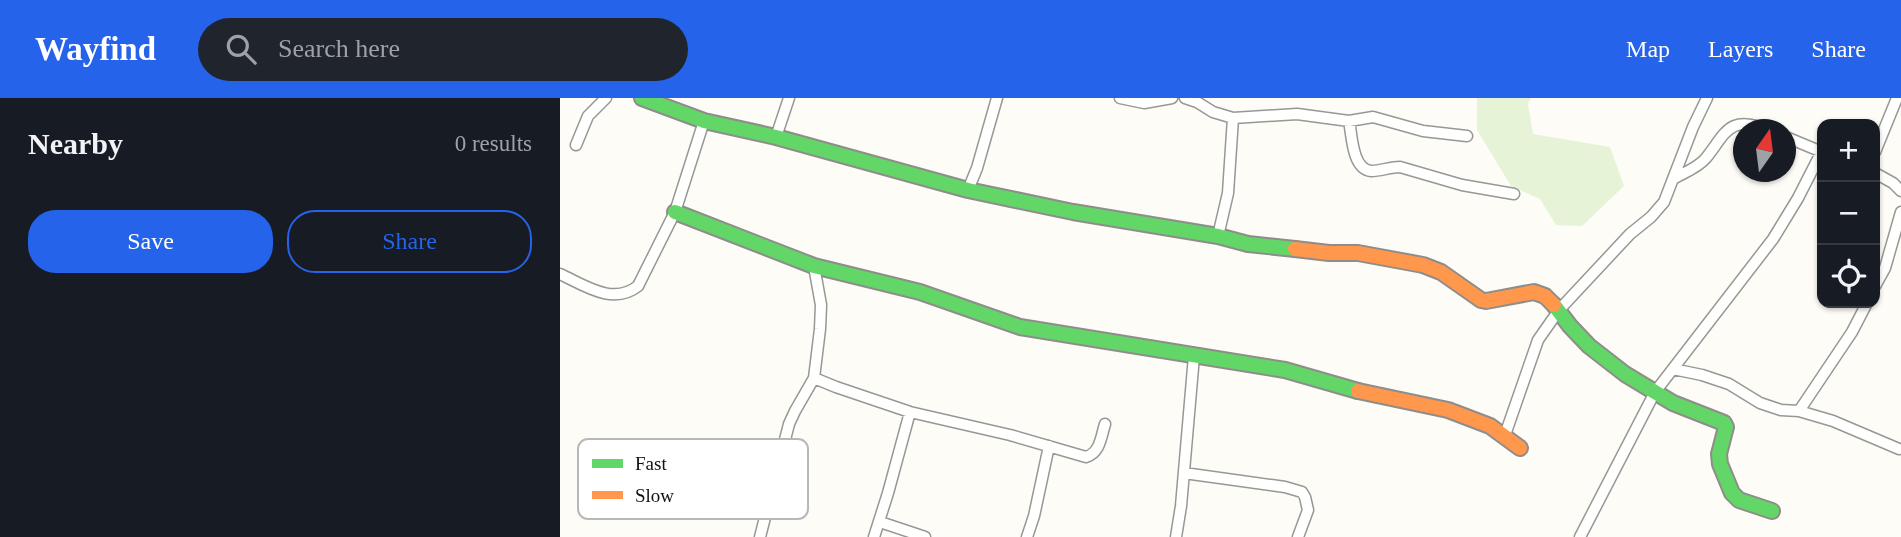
<!DOCTYPE html>
<meta charset="utf-8">
<style>
body{margin:0;font-family:"Times New Roman",serif;background:#20242c;color:#f1f3f6}
.controls{position:absolute;right:21px;top:21px;display:grid;overflow:hidden;border-radius:14px;box-shadow:0 2px 5px #0004}
.controls button{width:63px;height:63px;display:grid;place-items:center;padding:0;border:0;border-bottom:2px solid #363941;background:#171b24;color:#f1f3f6;font:35px sans-serif}
.compass{position:absolute;left:1173px;top:21px;width:63px;height:63px;border-radius:50%;background:#171b24;box-shadow:0 2px 5px #0004;rotate:14deg}
.list{margin:0;padding:0;list-style:none}
h2{display:flex;justify-content:space-between;align-items:center;height:91px;margin:0;padding:0 28px;font-size:30px}
h2 small{font-size:23px;font-weight:400;color:#9ea1a6}
.actions{display:flex;gap:14px;padding:21px 28px}
.actions a{flex:1;padding:16px 0;border:2px solid #2563eb;border-radius:28px;text-align:center;font-size:24px;color:#2563eb}
.actions .main{background:#2563eb;color:#fff}
.icon{flex:none;width:38px;height:38px;fill:none;stroke:currentColor;stroke-width:2;stroke-linecap:round;stroke-linejoin:round}
.map{position:relative;flex:none;width:1341px;height:439px;overflow:hidden}
header{display:flex;align-items:center;gap:42px;box-sizing:border-box;height:98px;padding:0 35px;background:#2563eb;color:#fff}
header strong{font-size:33px}
nav{display:flex;gap:38px;margin-inline-start:auto;font-size:24px}
.search{width:490px;height:63px;background:#20242c;display:flex;align-items:center;gap:18px;box-sizing:border-box;padding:0 24px;border-radius:38px;color:#9ea1a6;font-size:26px}
main{display:flex}
aside{flex:1;background:#171b24}
.map>svg:first-child{display:block}
.green{fill:#e7f3d7}
.lines{fill:none;stroke-linecap:round;stroke-linejoin:round}
.street-casing{stroke:#979795;stroke-width:13}
.fast-casing{stroke:#8e8d8b;stroke-width:18}
.slow-casing{stroke:#8e8d8b;stroke-width:18}
.street{stroke:#fffffe;stroke-width:10}
.fast{stroke:#63d668;stroke-width:14}
.slow{stroke:#ff974d;stroke-width:14}
.key{fill:#fff;stroke:#b8b8b8;stroke-width:2}
.key-label{font-size:19px;fill:#111}
</style>
<header>
<strong>Wayfind</strong>
<div class="search"><svg class="icon" aria-label="search" viewBox="0 0 24 24"><circle cx="10" cy="10" r="6"/><path d="M15 15l6 6"/></svg>Search here</div>
<nav><a>Map</a><a>Layers</a><a>Share</a></nav>
</header>
<main>
<aside>
<h2>Nearby<small>0 results</small></h2>
<ul class="list">
</ul>
<div class="actions"><a class="main">Save</a><a>Share</a></div>
</aside>
<div class="map">
<svg width="1341" height="439" viewBox="0 0 1341 439">
<rect width="100%" height="100%" fill="#fdfcf7"/>
<!-- green -->
<path class="green" d="M917,0H971L968,6L973,36L1050,49L1064,88L1022,128L996,127L980,101L951,88L917,32Z"/>
<g class="lines">
<defs>
<path id="street" d="M560,0L584,5L612,0
M625,0L637,4L653,14L673,20L737,16L789,23L813,19L863,33L907,38
M789,23C792,37 792,71 811,73C821,73 830,69 840,69L902,87L954,96
M216,39L229,0
M1226,39L1262,54
M16,47L28,18L46,0
M1315,54L1337,0
M1315,75L1333,85L1341,93
M1113,81C1123,75 1138,70 1146,60C1166,35 1169,16 1208,32
M408,92L417,70L437,0
M658,138L668,95L673,20
M254,168L261,207L260,231L254,280L276,289L350,314L450,337L526,359C540,355 541,339 545,326
M0,176C24,187 53,208 78,188L115,114L144,23
M1315,188L1325,170L1341,114
M1113,271L1142,277L1169,286L1200,305L1221,312L1239,313L1273,323L1339,351
M1239,313L1292,234L1307,205
M945,337L978,242L999,212L1070,136L1091,119L1104,104L1133,29L1147,0
M624,375L725,389L742,394L745,399L748,412L738,439
M320,424L365,439
M200,439L229,326L235,313L254,280
M314,439L328,395L350,314
M467,439L474,418L489,348
M616,439L621,408L634,258
M1020,439L1095,294L1213,141L1238,100L1262,53"/>
<path id="fast" d="M82,0L144,23L216,39L408,92L513,114L658,138L688,146L735,151
M115,114L254,168L360,194L460,229L725,272L798,293
M994,207L1010,228L1029,248L1065,276L1113,305L1164,325L1166,329L1159,356L1160,366L1172,395L1179,402L1212,413"/>
<path id="slow" d="M735,151L769,155H798L863,167L881,174L921,202L926,203L974,194L985,198L994,207
M798,293L888,312L930,328L960,350"/>
</defs>
<!-- street casing -->
<use href="#street" class="street-casing"/>
<!-- fast casing -->
<use href="#fast" class="fast-casing"/>
<!-- slow casing -->
<use href="#slow" class="slow-casing"/>
<!-- street -->
<use href="#street" class="street"/>
<!-- fast -->
<use href="#fast" class="fast"/>
<!-- slow -->
<use href="#slow" class="slow"/>
</g>
<!-- legend -->
<rect x="18" y="341" width="230" height="80" rx="10" class="key"/>
<rect x="32" y="361" width="31" height="9" fill="#63d668"/>
<rect x="32" y="393" width="31" height="8" fill="#ff974d"/>
<g class="key-label">
<text x="75" y="372">Fast</text>
<text x="75" y="404">Slow</text>
</g>
</svg>
<div class="controls">
<button>+</button>
<button>−</button>
<button><svg class="icon" aria-label="locate" viewBox="0 0 24 24"><circle cx="12" cy="12" r="6"/><path d="M12 2v4M12 18v4M2 12h4M18 12h4"/></svg></button>
</div>
<svg class="compass" viewBox="-18 -18 36 36"><path d="M0-13l5 13h-10z" fill="#e53935"/><path d="M0 13l5-13h-10z" fill="#9ea1a6"/></svg>
</div>
</main>
